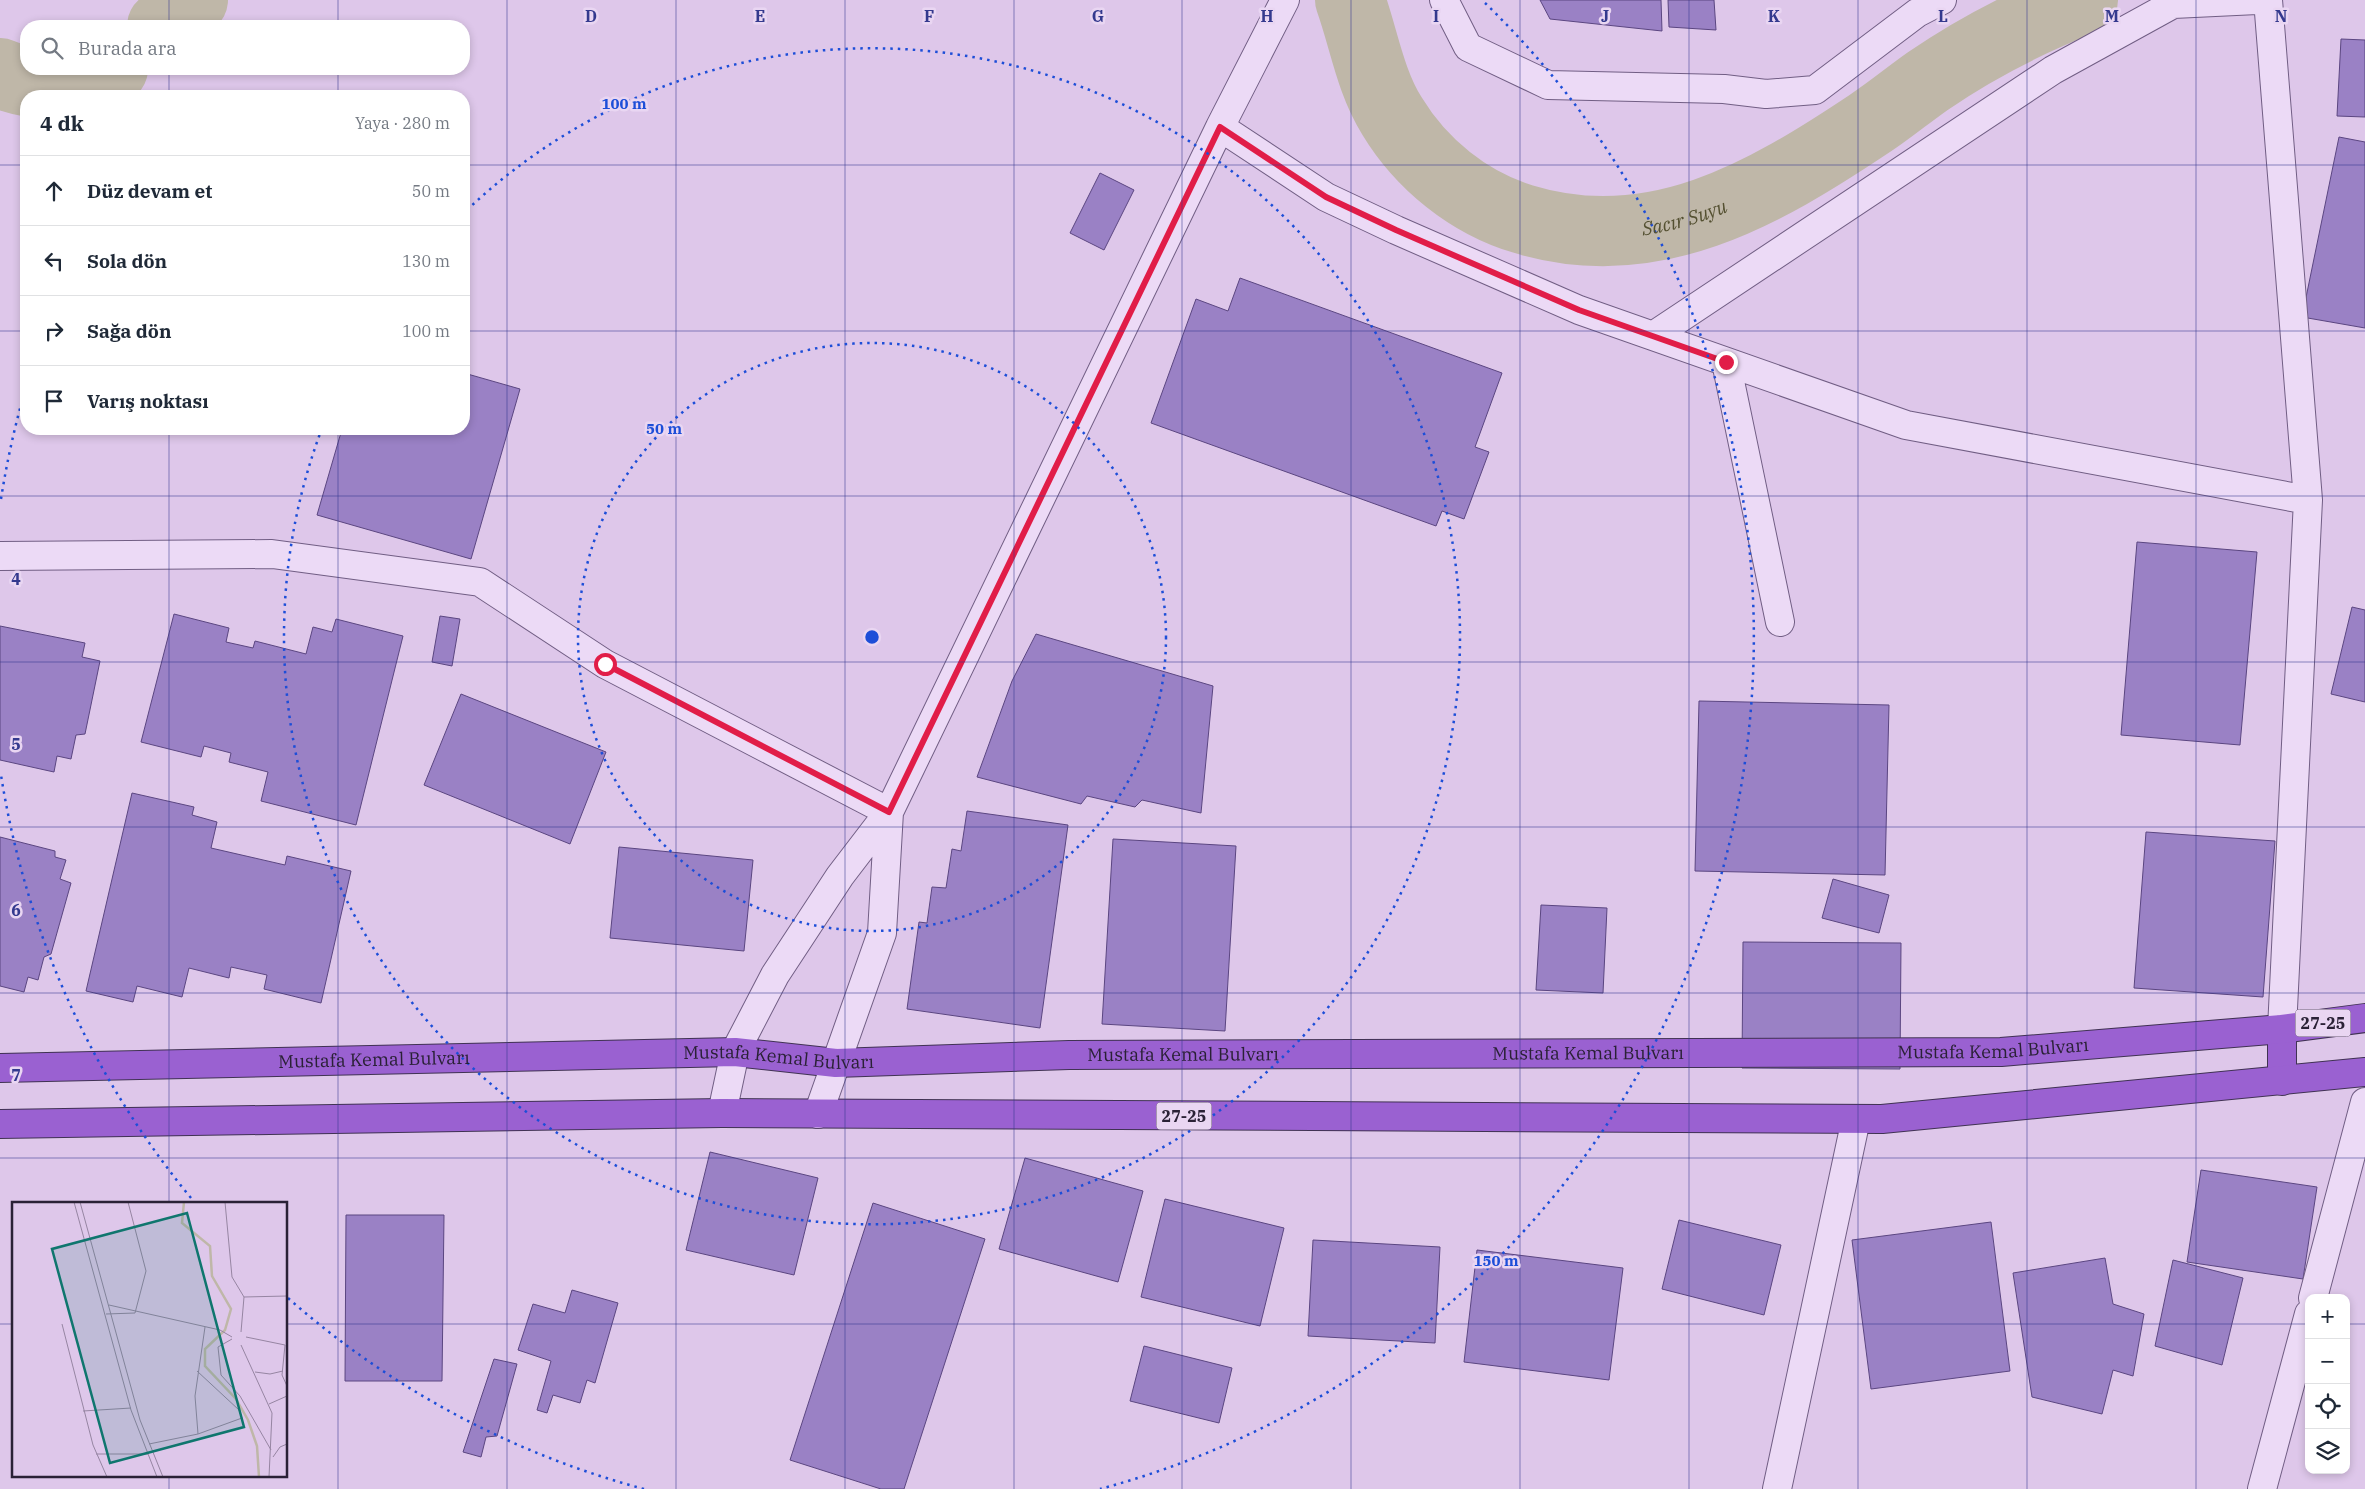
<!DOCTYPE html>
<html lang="tr">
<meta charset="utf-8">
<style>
body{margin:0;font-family:"IBM Plex Serif",serif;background:#f2f2f3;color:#1f2937}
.controls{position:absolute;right:15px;bottom:15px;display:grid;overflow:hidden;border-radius:10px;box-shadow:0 2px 8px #0003}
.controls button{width:45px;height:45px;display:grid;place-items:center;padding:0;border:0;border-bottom:1px solid #e0e1e3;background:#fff;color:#1f2937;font:25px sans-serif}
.stop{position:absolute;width:15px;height:15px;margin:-11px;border:4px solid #e11d48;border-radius:50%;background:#fff}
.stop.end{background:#e11d48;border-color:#fff;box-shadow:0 1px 5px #0008}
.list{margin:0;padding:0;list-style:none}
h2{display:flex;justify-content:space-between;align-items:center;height:65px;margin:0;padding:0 20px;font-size:21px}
h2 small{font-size:16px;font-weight:400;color:#747a83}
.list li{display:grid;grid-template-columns:32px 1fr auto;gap:15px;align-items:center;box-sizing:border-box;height:70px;padding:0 20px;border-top:1px solid #e0e1e3}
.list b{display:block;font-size:19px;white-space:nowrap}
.list em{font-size:16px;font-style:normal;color:#747a83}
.icon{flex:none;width:28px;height:28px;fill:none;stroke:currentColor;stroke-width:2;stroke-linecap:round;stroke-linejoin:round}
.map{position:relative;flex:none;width:2365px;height:1489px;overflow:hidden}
.search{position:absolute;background:#fff;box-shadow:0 2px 8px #0003;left:20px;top:20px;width:450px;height:55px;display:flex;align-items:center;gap:12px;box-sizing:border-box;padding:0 18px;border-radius:20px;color:#747a83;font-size:19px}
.panel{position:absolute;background:#fff;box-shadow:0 2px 8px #0003;left:20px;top:90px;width:450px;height:345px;border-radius:20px}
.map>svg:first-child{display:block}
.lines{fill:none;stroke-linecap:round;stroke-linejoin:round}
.river{stroke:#bfb7a8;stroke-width:70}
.building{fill:#9a81c5;stroke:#5b4681}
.minor-casing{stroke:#715e84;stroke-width:30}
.highway-casing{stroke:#403253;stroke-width:30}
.minor{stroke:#ecdaf6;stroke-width:28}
.highway{stroke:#9a61d1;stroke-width:28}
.route{stroke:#e11d48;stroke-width:6}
.grid{fill:none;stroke:#34398e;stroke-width:1;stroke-opacity:0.55}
.ring{fill:none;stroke:#1d4ed8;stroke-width:2.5;stroke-dasharray:2.5 5}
.labels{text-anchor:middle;stroke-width:5;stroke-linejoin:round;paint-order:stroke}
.shield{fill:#e9d6f2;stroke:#63576e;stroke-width:1}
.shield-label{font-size:16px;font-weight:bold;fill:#2a2136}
.street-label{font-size:18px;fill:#2a2136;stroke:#e9d6f2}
.water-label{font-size:19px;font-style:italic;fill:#545031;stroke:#e9d6f2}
.inset-river{fill:none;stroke:#bfb7a8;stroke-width:2.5}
.inset-road{fill:none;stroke:#9685a2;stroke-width:1}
.view{fill:#0f766e;fill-opacity:0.15;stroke:#0f766e;stroke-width:2.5}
.inset-edge{fill:none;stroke:#2a2136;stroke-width:2.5}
.grid-label{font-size:16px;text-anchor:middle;font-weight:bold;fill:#34398e;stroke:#e9d6f2;stroke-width:5;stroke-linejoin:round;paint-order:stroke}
.centre{fill:#1d4ed8;stroke:#e9d6f2;stroke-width:2.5}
.ring-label{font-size:15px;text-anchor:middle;font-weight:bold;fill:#1d4ed8;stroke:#e9d6f2;stroke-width:5;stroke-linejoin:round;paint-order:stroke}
</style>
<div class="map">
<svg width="2365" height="1489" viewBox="0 0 2365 1489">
<rect width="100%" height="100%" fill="#dec7ea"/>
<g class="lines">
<!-- river -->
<g class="river">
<path id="s1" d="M1350,0C1364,39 1370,81 1392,116C1421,164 1469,203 1523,219C1653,259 1764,194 1869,124C1889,111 1908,95 1928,81C1976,48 2029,21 2083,0"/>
<path d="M162,26L193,0"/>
<path d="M0,73C34,88 80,88 113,69"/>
</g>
</g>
<!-- building -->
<path class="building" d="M1540,0H1661L1662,31L1550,19Z
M1668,0H1714L1716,30L1669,27Z
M2341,39L2365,40V117L2337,116Z
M2339,137L2365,142V328L2302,317Z
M1100,173L1134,190L1104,250L1070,233Z
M1240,278L1502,373L1475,447L1489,452L1464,519L1442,511L1436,526L1151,423L1196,299L1228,311Z
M464,373L520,389L471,559L317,515L342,429H464Z
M2137,542L2257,552L2240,745L2121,735Z
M2352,607L2365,610V702L2331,694Z
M174,614L229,628L226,642L253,648L255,641L306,654L313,627L332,632L336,619L403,636L356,825L261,801L268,772L229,762L231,753L204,746L201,757L141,742Z
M440,616L460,619L452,666L432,662Z
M0,626L85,643L82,657L100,661L85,734L76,735L71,759L57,756L54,772L0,760Z
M1036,634L1213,686L1201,813L1142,800L1135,807L1087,796L1081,804L977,777L1012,681Z
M461,694L606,752L570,844L424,785Z
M1699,701L1889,705L1885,875L1695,871Z
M132,793L194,807L192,815L217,822L211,848L285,865L287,856L351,871L321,1003L264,989L267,975L231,967L229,978L189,968L182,997L137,986L133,1002L86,991Z
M967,811L1068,825L1040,1028L907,1009L919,922L927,923L932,887L946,888L952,849L961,851Z
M2146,832L2275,841L2263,997L2134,988Z
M0,837L55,851V857L66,860L60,879L71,883L51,954L44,957L38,980L28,977L24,992L0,986Z
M1113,839L1236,846L1225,1031L1102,1024Z
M619,847L753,860L744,951L610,938Z
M1833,879L1889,895L1879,933L1822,918Z
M1541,905L1607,908L1603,993L1536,990Z
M1743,942L1901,943L1900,1069L1742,1068Z
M710,1152L818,1178L794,1275L686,1250Z
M1025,1158L1143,1191L1118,1282L999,1249Z
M2201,1170L2317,1187L2303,1279L2187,1262Z
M1165,1199L1284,1228L1260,1326L1141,1297Z
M873,1203L985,1239L904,1489H881L790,1460Z
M346,1215H444L442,1381H345Z
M1679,1220L1781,1245L1764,1315L1662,1289Z
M1991,1222L2010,1371L1871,1389L1852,1240Z
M1313,1240L1440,1247L1435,1343L1308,1336Z
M1477,1250L1623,1268L1609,1380L1464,1362Z
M2105,1258L2113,1304L2144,1314L2133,1376L2113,1370L2102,1414L2032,1397L2013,1273Z
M2173,1260L2243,1278L2222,1365L2155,1346Z
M572,1290L618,1303L595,1383L587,1380L580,1403L553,1395L547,1413L537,1410L551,1361L518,1350L533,1304L565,1313Z
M1144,1346L1232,1368L1219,1423L1130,1401Z
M494,1359L517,1364L497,1436L486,1437L481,1457L463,1452Z"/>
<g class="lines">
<defs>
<path id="minor" d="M1444,0L1468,47L1548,85L1724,89L1766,94L1815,90L1917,13L1942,0
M2268,0L2308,500L2282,1029
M1220,127L1326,197L1396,230L1579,310L1906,425L2308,500
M1653,336L2053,70L2173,4L2257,0
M1726,362L1780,622
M0,556L272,554L480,582L605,664L889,812
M722,1113L735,1052L775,975L840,876L889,812L1220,127L1285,0
M818,1114L882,933L889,812
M2313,1298L2365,1102
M1777,1489L1856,1119
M2262,1489L2309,1314"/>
<g id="highway">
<path d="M2282,1029V1081"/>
<path id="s2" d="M0,1068L735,1052L836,1063L1069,1055L2001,1052L2282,1029L2365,1018"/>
<path d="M0,1124L722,1113L1882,1119L2365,1072"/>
</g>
</defs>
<!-- minor casing -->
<use href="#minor" class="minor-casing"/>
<!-- highway casing -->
<use href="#highway" class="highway-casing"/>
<!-- minor -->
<use href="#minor" class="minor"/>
<!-- highway -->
<use href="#highway" class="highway"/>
</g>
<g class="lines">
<!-- route -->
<path class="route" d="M605,664L889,812L1220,127L1326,197L1396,230L1579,310L1726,362"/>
</g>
<!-- grid -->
<path class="grid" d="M169,0V26M338,0V26M507,0V1489M676,0V1489M845,0V1489M1014,0V1489M1182,0V1489M1351,0V1489M1520,0V1489M1689,0V1489M1858,0V1489M2027,0V1489M2196,0V1489M169,69V96M338,69V96M0,165H26M464,165H2365M0,331H26M464,331H2365M169,429V1203M338,429V1489M0,496H2365M0,662H2365M0,827H2365M0,993H2365M0,1158H2365M0,1324H14M286,1324H2309M2346,1324H2365M169,1475V1489"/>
<!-- distance rings -->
<g class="ring">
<circle cx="872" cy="637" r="294"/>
<path d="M467 210A588 588 0 1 1 321 431"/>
<path d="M644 1489A882 882 0 0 1 288 1298M191 1198A882 882 0 0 1 1 775M1 499A882 882 0 0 1 24 394M1485 3A882 882 0 0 1 1100 1489"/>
</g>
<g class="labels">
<!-- shield labels -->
<g class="shield">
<rect x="2295.5" y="1009.5" width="55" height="27" rx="4"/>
<rect x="1156.5" y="1102.5" width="55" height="27" rx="4"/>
</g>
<g class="shield-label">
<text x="2323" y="1029">27-25</text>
<text x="1184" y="1122">27-25</text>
</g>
<!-- street labels -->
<g class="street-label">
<text dy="6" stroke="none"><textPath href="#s2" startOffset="1994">Mustafa Kemal Bulvarı</textPath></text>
<text dy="6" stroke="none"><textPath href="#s2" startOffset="1589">Mustafa Kemal Bulvarı</textPath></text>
<text dy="6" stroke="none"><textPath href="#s2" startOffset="1184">Mustafa Kemal Bulvarı</textPath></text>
<text dy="6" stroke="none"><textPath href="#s2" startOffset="779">Mustafa Kemal Bulvarı</textPath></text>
<text dy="6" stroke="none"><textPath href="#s2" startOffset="374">Mustafa Kemal Bulvarı</textPath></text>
</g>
<!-- water labels -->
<g class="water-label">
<text dy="7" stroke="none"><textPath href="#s1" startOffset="458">Sacır Suyu</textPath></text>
</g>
</g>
<!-- overview -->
<g transform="translate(12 1202)">
<rect width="275" height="275" fill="#dec7ea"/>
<path class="inset-river" d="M172,0L170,21L198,44L200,74L219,107L213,128L193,147V164L224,197L236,218L245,244L247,275"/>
<path class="inset-road" d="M62,0L119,208L145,275M68,0L128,218L151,275M116,0L134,69L123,111M213,0L220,75L232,95L229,130M232,95L275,94M97,103L208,128L220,135M94,112L123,111M50,122L81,243L95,275M234,135L273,143M220,137L206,145L209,173L228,194L259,248M229,143L260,211L257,275M273,143L270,173L275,184M243,170L258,172L271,169M257,202L275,194M71,209L119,206M186,232L183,194L193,125M137,242L186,232L230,216L227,208L185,169M84,252H136M261,255L268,245L275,242M218,275H257"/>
<path class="view" d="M175,11L232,225L98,261L40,47Z"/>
<rect width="275" height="275" class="inset-edge"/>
</g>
<g class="grid-label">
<text x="591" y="22">D</text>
<text x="760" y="22">E</text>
<text x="929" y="22">F</text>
<text x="1098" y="22">G</text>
<text x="1267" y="22">H</text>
<text x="1436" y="22">I</text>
<text x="1605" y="22">J</text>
<text x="1774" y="22">K</text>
<text x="1943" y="22">L</text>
<text x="2112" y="22">M</text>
<text x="2281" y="22">N</text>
<text x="16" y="585">4</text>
<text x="16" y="750">5</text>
<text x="16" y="916">6</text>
<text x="16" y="1081">7</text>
</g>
<circle cx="872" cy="637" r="8" class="centre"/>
<g class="ring-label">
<text x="624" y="109">100 m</text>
<text x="664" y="434">50 m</text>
<text x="1496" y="1266">150 m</text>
</g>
</svg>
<div class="controls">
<button>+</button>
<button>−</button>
<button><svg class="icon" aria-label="locate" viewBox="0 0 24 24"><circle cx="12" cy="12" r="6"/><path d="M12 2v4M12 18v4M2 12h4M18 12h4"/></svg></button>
<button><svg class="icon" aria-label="layers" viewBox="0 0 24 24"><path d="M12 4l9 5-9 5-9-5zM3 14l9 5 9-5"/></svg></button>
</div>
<div class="stop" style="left:605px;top:664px"></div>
<div class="stop end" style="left:1726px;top:362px"></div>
<div class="search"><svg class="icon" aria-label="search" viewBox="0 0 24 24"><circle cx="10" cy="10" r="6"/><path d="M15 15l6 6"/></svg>Burada ara</div>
<section class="panel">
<h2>4 dk<small>Yaya · 280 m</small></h2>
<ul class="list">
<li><svg class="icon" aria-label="ahead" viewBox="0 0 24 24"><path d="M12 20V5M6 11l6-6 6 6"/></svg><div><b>Düz devam et</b></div><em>50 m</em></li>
<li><svg class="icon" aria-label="left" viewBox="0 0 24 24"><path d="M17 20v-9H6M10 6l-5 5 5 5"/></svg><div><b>Sola dön</b></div><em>130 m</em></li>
<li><svg class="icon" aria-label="right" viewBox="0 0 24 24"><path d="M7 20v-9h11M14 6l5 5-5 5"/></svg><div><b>Sağa dön</b></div><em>100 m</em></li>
<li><svg class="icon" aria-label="arrive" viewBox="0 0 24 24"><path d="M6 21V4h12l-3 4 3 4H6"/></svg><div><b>Varış noktası</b></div></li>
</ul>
</section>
</div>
